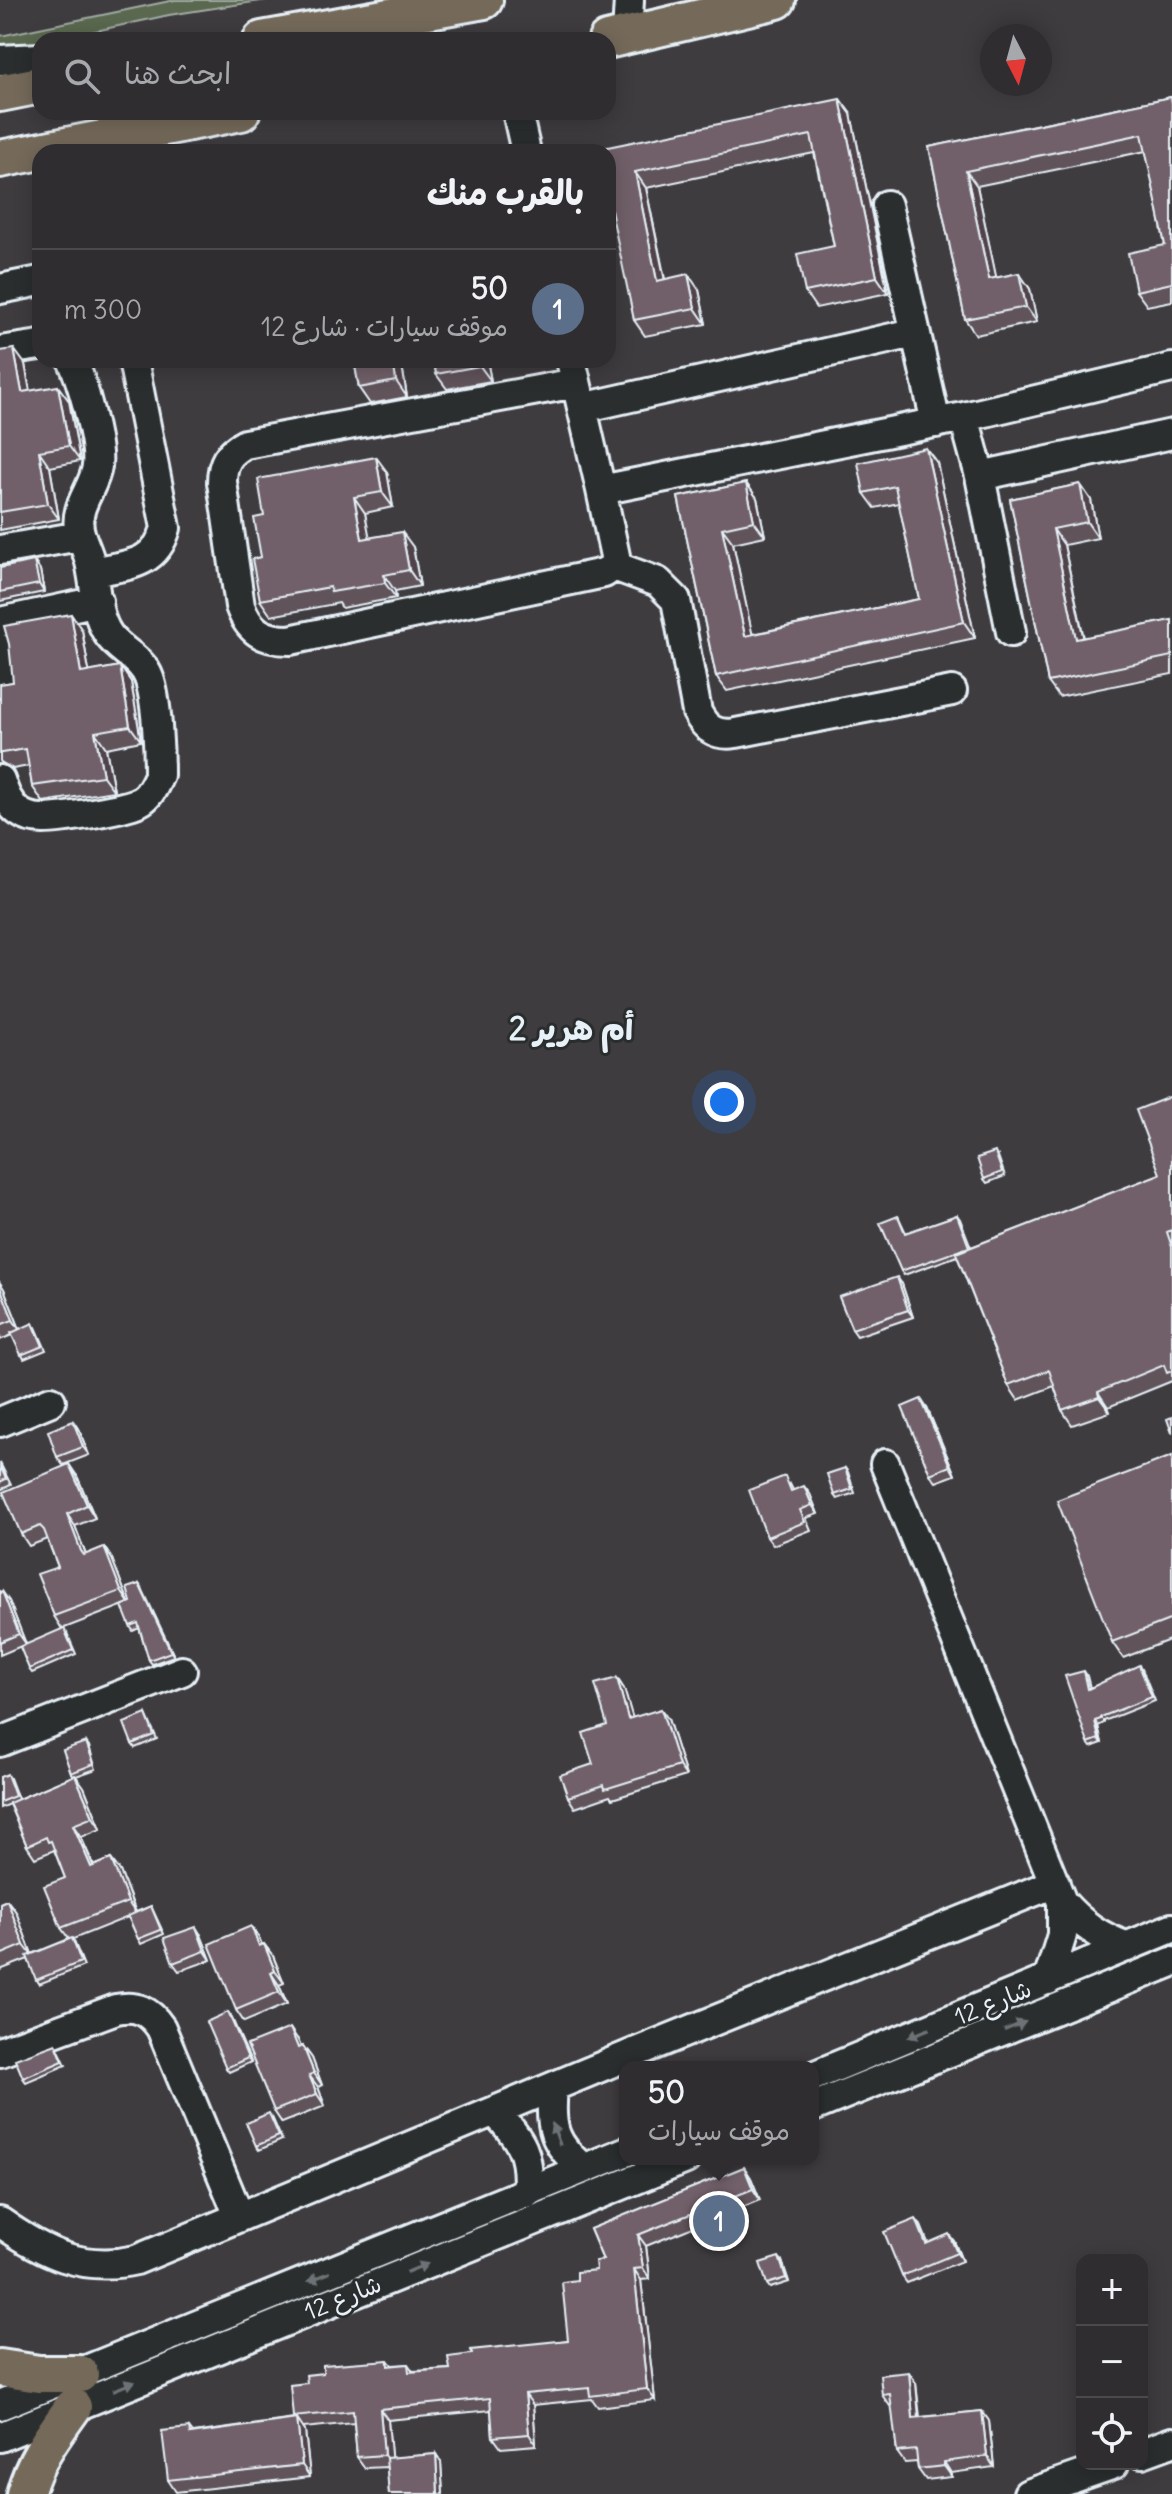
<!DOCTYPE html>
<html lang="ar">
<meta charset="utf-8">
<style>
body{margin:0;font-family:Delius,"Playpen Sans Arabic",sans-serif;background:#3b393c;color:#f1f3f6;direction:rtl}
.controls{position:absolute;right:24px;bottom:24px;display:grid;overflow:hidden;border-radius:16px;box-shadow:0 4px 20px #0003}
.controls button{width:72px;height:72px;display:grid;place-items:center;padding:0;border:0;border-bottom:2px solid #4a494c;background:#2f2d30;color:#f1f3f6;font:40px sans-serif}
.compass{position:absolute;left:980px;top:24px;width:72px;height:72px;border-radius:50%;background:#2f2d30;box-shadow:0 4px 20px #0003;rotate:174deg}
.you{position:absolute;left:724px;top:1102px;width:28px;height:28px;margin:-20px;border:6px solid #fff;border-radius:50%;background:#1a73e8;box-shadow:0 0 0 12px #1a73e833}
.badge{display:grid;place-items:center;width:52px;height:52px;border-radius:50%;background:#e69b98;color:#fff;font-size:26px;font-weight:700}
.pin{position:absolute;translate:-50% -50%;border:4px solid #fff;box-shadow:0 2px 8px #0006}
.popup{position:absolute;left:619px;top:2061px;width:200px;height:104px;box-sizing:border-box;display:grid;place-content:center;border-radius:16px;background:#2f2d30;filter:drop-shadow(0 2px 6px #0005);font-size:26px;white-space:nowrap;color:#a7a8ab}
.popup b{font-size:30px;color:#f1f3f6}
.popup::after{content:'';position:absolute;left:50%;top:100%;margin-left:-16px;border:16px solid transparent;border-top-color:#2f2d30}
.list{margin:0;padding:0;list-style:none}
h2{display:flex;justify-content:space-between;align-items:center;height:104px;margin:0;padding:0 32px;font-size:34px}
h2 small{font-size:26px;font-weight:400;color:#a7a8ab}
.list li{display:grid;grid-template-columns:52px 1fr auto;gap:24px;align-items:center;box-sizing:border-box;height:120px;padding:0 32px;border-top:2px solid #4a494c}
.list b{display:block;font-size:30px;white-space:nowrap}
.list p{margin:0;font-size:26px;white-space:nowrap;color:#a7a8ab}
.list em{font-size:26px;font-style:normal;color:#a7a8ab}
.icon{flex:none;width:44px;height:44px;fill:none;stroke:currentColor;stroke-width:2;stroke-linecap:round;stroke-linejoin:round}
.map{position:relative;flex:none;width:1172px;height:2494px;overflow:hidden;direction:ltr}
.search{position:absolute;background:#2f2d30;box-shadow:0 4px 20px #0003;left:32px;top:32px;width:584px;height:88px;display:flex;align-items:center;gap:20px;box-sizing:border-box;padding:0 28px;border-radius:24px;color:#a7a8ab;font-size:30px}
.panel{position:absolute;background:#2f2d30;box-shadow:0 4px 20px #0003;left:32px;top:144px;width:584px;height:224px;border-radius:24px;direction:rtl}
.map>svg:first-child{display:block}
.green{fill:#5a6850;stroke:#a1aca4;stroke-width:2}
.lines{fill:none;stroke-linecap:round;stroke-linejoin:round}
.minor-casing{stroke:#e8f1f8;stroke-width:34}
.major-casing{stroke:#e8f1f8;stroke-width:42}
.minor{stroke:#2a2d2e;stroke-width:28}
.major{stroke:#746a5a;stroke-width:36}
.wall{fill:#61535a;stroke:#e8f1f8;stroke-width:2}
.shaded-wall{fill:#4f434a;stroke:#e8f1f8;stroke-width:2}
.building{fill:#716069;stroke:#e8f1f8;stroke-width:2}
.oneway{fill:#6c7275}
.labels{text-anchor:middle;stroke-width:6;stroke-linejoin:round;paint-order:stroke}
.street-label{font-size:24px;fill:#e8f1f8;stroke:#2a2d2e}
.district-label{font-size:32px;font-weight:bold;fill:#e8f1f8;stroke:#2a2d2e}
</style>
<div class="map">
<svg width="1172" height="2494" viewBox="0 0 1172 2494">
<rect width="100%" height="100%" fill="#3f3c40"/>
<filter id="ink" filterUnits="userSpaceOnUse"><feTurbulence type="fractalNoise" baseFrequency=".0125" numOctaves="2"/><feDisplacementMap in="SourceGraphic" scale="16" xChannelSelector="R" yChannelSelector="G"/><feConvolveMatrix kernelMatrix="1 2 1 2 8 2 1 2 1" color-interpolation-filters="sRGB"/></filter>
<g filter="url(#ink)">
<!-- green -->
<path class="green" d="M175,0H267L169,15L54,40H40V43L0,48V36Z"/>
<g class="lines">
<defs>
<path id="minor" d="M627,36L629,0
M0,60L40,58
M518,116L526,152
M887,205L936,423
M0,289L40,281
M0,351L40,345
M571,360L601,490L964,417L1172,368
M576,383L245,444C228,453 222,463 222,482L240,606C249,631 263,640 290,640L604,573L614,566L615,556L601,490
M582,408L914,333
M964,417L980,476L1011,632
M980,476L1172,434
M0,550L80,536
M614,566L658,582L676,600L697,712C706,730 717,736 736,733L952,691
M92,572C125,565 155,567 166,528L133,360
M0,622L98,601
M0,649L3,663L0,683
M0,780C4,792 8,804 19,812C26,817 35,819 43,819C60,819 128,809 142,800C151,794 155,784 159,775C159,749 157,701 149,678C142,658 119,651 108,634C94,613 96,582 89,558C86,548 81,539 79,529C75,504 94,489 97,466C100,445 82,380 72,360
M0,1422L51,1401
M885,1464L1062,1902V1935L1048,1980
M0,1742L182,1671
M1062,1902C1081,1924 1100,1937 1128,1947
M0,2052L116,2009C136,2005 149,2010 161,2028L239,2216
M813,2076L1172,1928
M553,2088C549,2127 553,2144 584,2169
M813,2107L1172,1962
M495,2112C521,2139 531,2155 527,2193
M0,2222C44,2253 82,2272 136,2260L639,2051L1055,1883
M0,2405L625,2152
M0,2437L686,2159
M1142,2453L1172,2442
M1028,2494L1114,2464"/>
<path id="major" d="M262,40L484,0
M607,40L777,0
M0,93L40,85
M0,159L241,112
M0,2368L39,2374H80
M25,2494C34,2460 53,2435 73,2407"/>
</defs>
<!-- minor casing -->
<use href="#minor" class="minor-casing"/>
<!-- major casing -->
<use href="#major" class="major-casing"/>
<!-- minor -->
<use href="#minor" class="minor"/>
<!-- major -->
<use href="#major" class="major"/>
</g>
<!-- wall -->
<path class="wall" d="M1171,97L1172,99V301L1147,306L1136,291L1165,245L1146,151L977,186L996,278L1019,273L1030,289L1037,322L976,335L965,319L929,147Z
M851,114L888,293L816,308L805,292L834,246L814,153L646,188L665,279L699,290L706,324L645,336L634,320L608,152Z
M0,351L25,364L29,391L69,401L80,461L50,467L59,519L0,530Z
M354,360H432L402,365L407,397L370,404L359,388Z
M434,360H487L491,381L447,389L436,374Z
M937,463L975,638L727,691L716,676L678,497L746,483L757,498L765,536L733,543L752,634L919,599L899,503L875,508L864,493Z
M387,472L393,507L365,513L369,538L413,547L420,586L395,591L396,598L342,608L339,603L271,616L260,600L261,557L264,516Z
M1080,484L1091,500L1098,538L1064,545L1084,638L1172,620V674L1059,697L1048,682L1010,499Z
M34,561L40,570L44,592L0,601V568Z
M82,630L89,672L120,666L131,682L141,741L106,748L114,791L43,802L32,786L29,766L13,769L2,763L0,761V684L13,682Z
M1172,1096V1381L1108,1407L1110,1412L1072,1425L1062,1410L1054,1386L1018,1400L1008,1385L957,1256L904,1275L901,1271L898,1216L906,1233L957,1215L960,1219L971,1247L1160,1174Z
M998,1156L1005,1176L987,1183L984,1179Z
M0,1283L4,1289L20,1329L36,1327L46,1350L24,1359L12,1335L0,1340Z
M902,1284L913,1317L857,1336L852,1329Z
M927,1408L955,1475L936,1482L930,1474Z
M73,1421L79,1430L89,1455L63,1465L57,1457Z
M1172,1456V1639L1123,1658L1112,1642Z
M0,1463L11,1485L0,1490Z
M845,1468L848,1472L855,1493L837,1499L834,1495Z
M77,1476L95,1518L75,1526L86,1555L104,1547L112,1559L129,1603L131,1602L139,1584L174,1656L152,1664L149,1660L139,1628L133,1631L130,1626L129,1603L62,1629L54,1616L58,1567L47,1539L29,1546L21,1534Z
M790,1484L793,1490L810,1494L818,1514L806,1518L811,1530L773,1545L767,1537Z
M0,1592L9,1601L26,1644L0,1655Z
M67,1633L76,1654L32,1673L29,1669Z
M1142,1669L1155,1701L1104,1721V1723L1098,1726L1102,1743L1091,1747L1088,1743L1084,1671L1087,1676L1090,1688Z
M617,1678L624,1689L632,1718L668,1719L686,1776L612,1799L610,1796L575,1808L568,1797L593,1764L607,1725Z
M146,1714L157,1739L135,1748L132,1744Z
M86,1742L89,1746L96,1769L76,1776L84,1787L101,1829L81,1837L94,1866L111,1859L120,1871L136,1912L151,1906L164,1934L141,1944L128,1917L73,1939L84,1966L39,1984L28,1959L0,1970V1903L7,1900L16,1912L32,1954L69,1939L61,1928L65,1878L54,1850L35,1858L27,1846L9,1804L0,1808V1777L10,1778L18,1799L73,1776L71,1773Z
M201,1935L211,1960L179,1971L173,1963Z
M259,1938L262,1945L264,1944L273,1956L284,1983L279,1985L287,2004L244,2022L236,2010Z
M228,2012L251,2062L229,2072L226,2068Z
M298,2040L301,2047L303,2046L312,2058L322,2085L318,2087L325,2106L282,2123L274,2111Z
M56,2044L66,2065L26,2082L23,2078Z
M272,2117L282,2140L259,2150L256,2146Z
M744,2167L751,2178L760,2200L646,2246L650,2279L641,2280L655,2400L598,2407L592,2399L533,2405L536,2445L501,2448L493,2437L491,2410L388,2420L391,2458L436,2454L441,2462L443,2494H389L387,2467L365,2468L357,2457L354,2423L303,2428L305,2431L310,2477L176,2492L168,2480L189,2428L193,2433L294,2419L293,2417L307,2383L323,2373L388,2360L392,2365L408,2364L413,2371L450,2369L472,2354L568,2340L577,2280L596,2270L603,2260L590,2229Z
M921,2226L928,2243L954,2241L962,2261L907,2283L902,2276Z
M782,2261L789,2282L770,2288L767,2284Z
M916,2383L920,2417L982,2411L989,2421L994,2467L951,2473L952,2477L926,2480L918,2469L917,2462L905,2463L897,2452L892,2406H890L882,2395Z"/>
<!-- shaded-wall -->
<path class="shaded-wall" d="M840,99L851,114L888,293L877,277Z
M966,171L977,186L1000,295L989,279Z
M635,172L646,188L668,296L657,281Z
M1019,273L1030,289L1037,322L1026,307Z
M688,274L699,290L706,324L695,308Z
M14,349L25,364L33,408L22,392Z
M393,360H398L402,365L407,397L396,381Z
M479,360H487L491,381L480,366Z
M58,386L69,401L80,461L69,446Z
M926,448L937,463L975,638L964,622Z
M39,451L50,467L59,519L48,504Z
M376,457L387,472L393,507L382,492Z
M746,483L757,498L765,536L754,521Z
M1080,484L1091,500L1098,538L1087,522Z
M354,497L365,513L373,555L362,539Z
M722,528L733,543L756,651L745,636Z
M1053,529L1064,545L1087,655L1076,639Z
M402,532L413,547L420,586L409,570Z
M34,561L40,570L44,592L39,584Z
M384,575L395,591L396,598L385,583Z
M71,614L82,630L92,689L81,673Z
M120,666L131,682L141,741L130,726Z
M95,732L106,748L114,791L103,776Z
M897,1277L902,1284L913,1317L908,1310Z
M0,1283L4,1289L21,1332L13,1320L0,1287Z
M1098,1392L1108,1407L1110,1412L1099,1397Z
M921,1399L927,1408L955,1475L950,1466Z
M73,1421L79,1430L89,1455L83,1447Z
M69,1464L77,1476L95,1518L87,1505Z
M804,1486L810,1494L818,1514L812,1505Z
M67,1514L75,1526L89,1563L81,1551Z
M104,1547L112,1559L129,1603L121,1591Z
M139,1584L142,1588L174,1656L171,1652Z
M2,1591L9,1601L26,1644L19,1634Z
M617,1678L624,1689L636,1729L628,1719Z
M661,1709L668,1719L686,1776L679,1766Z
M1095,1721L1098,1726L1102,1743L1099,1739Z
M75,1775L84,1787L101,1829L93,1817Z
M73,1825L81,1837L99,1879L91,1867Z
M111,1859L120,1871L136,1914L128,1902Z
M7,1900L16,1912L33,1957L24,1945Z
M251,1926L259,1938L268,1958L259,1946Z
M196,1927L201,1935L211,1960L205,1951Z
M264,1944L273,1956L284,1983L275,1971Z
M271,1973L279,1985L287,2004L279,1992Z
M228,2012L231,2016L251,2062L248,2058Z
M290,2028L298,2040L307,2060L298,2048Z
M303,2046L312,2058L322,2085L314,2073Z
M309,2075L318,2087L325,2106L317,2094Z
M744,2167L751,2178L760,2200L753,2189Z
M916,2219L921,2226L931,2251L926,2244Z
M949,2234L954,2241L962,2261L957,2253Z
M638,2235L646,2246L650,2279L643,2268Z
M779,2257L782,2261L789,2282L786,2278Z
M634,2269L641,2280L655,2400L647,2389Z
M909,2372L916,2383L920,2429L913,2418Z
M525,2394L533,2405L536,2445L529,2434Z
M380,2409L388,2420L392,2466L384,2455Z
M982,2411L989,2421L994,2467L987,2456Z
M297,2419L305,2431L310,2477L302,2465Z
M436,2454L441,2462L443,2494H438Z
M944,2462L951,2473L952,2477L944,2466Z"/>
<!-- building -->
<path class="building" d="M1171,97L1172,103V283L1136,291L1128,253L1165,245L1142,134L966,171L989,279L1019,273L1026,307L965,319L929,147Z
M840,99L877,277L805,292L797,254L834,246L811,135L635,172L657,281L688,274L695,308L634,320L608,196V152H599L598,149Z
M14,349L22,392L58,386L69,446L39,451L48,504L0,512V351Z
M354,360H393L396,381L359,388Z
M434,360H479L480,366L436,374Z
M926,448L964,622L716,676L678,497L746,483L754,521L722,528L745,636L919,599L895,486L864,493L858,463Z
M376,457L382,492L354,497L362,539L402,532L409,570L384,575L385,583L331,592L330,587L260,600L252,559L261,557L254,518L264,516L258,479Z
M1080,484L1087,522L1053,529L1076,639L1172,620V656L1048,682L1010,499Z
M34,561L39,584L0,592V568Z
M71,614L81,673L120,666L130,726L95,732L103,776L32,786L26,749L2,753H0V684L13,682L9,644L4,626Z
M1172,1096V1230L1167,1232L1172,1247V1371L1167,1373L1164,1365L1098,1392L1099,1397L1062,1410L1049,1370L1008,1385L956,1253L1160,1174L1136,1110Z
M995,1152L1002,1172L984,1179L977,1158Z
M957,1215L969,1247L901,1271L880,1223L898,1216L905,1233Z
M897,1277L908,1310L852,1329L839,1297Z
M0,1287L13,1320L0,1325Z
M33,1323L43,1346L21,1355L11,1333Z
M921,1399L950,1466L930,1474L902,1407Z
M1172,1417V1433L1167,1419Z
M73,1421L83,1447L57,1457L48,1431Z
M1172,1456V1619L1112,1642L1057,1500Z
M69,1464L87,1505L67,1514L81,1551L84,1555L104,1547L121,1591L54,1616L37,1574L58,1567L44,1530L40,1526L21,1534L3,1492Z
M0,1466L6,1479L0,1482Z
M845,1468L852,1489L834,1495L827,1474Z
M785,1476L791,1491L804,1486L812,1505L800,1510L805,1522L767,1537L749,1490Z
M139,1584L171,1652L149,1660L138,1623L130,1626L122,1606L131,1602L127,1588Z
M2,1591L19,1634L0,1642V1592Z
M64,1628L73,1650L29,1669L20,1647Z
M1139,1665L1152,1697L1101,1717V1719L1095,1721L1099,1739L1088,1743L1065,1676L1084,1671L1088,1689Z
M617,1678L628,1719L661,1709L679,1766L605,1789L604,1785L568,1797L560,1775L593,1764L583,1733L607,1725L595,1684Z
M146,1714L154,1735L132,1744L124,1723Z
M86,1742L94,1764L71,1773L63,1750Z
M7,1774L15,1796L0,1802V1777Z
M75,1775L93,1817L73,1825L91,1867L111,1859L128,1902L61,1928L44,1886L65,1878L51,1841L48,1842L46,1837L27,1846L9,1803Z
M7,1900L24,1945L0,1955V1903Z
M151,1906L161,1930L138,1939L128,1916Z
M251,1926L259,1946L264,1944L275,1971L271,1973L279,1992L236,2010L209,1944Z
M196,1927L205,1951L173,1963L164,1938Z
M72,1938L81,1962L36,1980L27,1956Z
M228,2012L248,2058L226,2068L206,2022Z
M290,2028L298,2048L303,2046L314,2073L309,2075L317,2094L274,2111L247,2045Z
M56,2044L63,2061L23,2078L15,2059Z
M269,2113L279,2136L256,2146L246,2123Z
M744,2167L753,2189L638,2235L643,2268L634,2269L647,2389L590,2396L589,2388L525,2394L529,2434L493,2437L490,2398L380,2409L384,2455L357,2457L353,2411L293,2417L290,2385L307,2383L306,2375L323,2373V2365L388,2360V2366L408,2364L409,2372L450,2369L448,2357L472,2354L471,2350L568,2340L562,2282L577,2280V2272L596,2270L595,2261L603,2260L590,2229Z
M916,2219L926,2244L949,2234L957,2253L902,2276L884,2232Z
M779,2257L786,2278L767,2284L760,2263Z
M909,2372L913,2418L982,2411L987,2456L944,2462V2466L918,2469L916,2450L897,2452L890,2394L882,2395L880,2375Z
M297,2419L302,2465L168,2480L162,2431L189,2428L190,2434Z
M436,2454L438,2494H389L386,2458Z"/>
<!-- one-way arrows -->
<defs><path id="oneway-solid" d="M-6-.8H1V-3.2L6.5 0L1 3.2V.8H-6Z" transform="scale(2)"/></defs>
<g class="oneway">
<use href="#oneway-solid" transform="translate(1015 2026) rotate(-22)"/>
<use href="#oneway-solid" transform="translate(919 2033) rotate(158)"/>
<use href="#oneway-solid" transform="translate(556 2134) rotate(-110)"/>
<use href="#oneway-solid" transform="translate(417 2268) rotate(-22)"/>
<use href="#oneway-solid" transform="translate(319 2277) rotate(158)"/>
<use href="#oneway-solid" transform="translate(124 2386) rotate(-22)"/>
</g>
</g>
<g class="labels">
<!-- street labels -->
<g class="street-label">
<text transform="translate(993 2003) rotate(-22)" y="8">شارع 12</text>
<text transform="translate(343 2298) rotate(-22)" y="8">شارع 12</text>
</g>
<!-- district labels -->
<g class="district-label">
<text x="571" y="1040">أم هرير 2</text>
</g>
</g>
</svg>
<div class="controls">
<button>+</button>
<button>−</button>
<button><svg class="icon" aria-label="locate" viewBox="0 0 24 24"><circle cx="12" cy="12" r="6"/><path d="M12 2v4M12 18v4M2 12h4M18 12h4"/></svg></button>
</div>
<svg class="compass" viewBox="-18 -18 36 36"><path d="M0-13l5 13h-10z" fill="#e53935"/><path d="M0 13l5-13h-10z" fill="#a7a8ab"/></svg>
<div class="you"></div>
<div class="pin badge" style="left:719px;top:2221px;background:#5c6f8a">1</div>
<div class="popup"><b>50</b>موقف سيارات</div>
<div class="search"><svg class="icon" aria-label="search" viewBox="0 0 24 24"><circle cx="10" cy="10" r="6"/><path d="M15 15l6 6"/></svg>ابحث هنا</div>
<section class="panel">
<h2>بالقرب منك<small></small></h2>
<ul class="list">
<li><span class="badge" style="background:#5c6f8a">1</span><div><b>50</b><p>موقف سيارات · شارع 12</p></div><em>300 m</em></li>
</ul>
</section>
</div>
